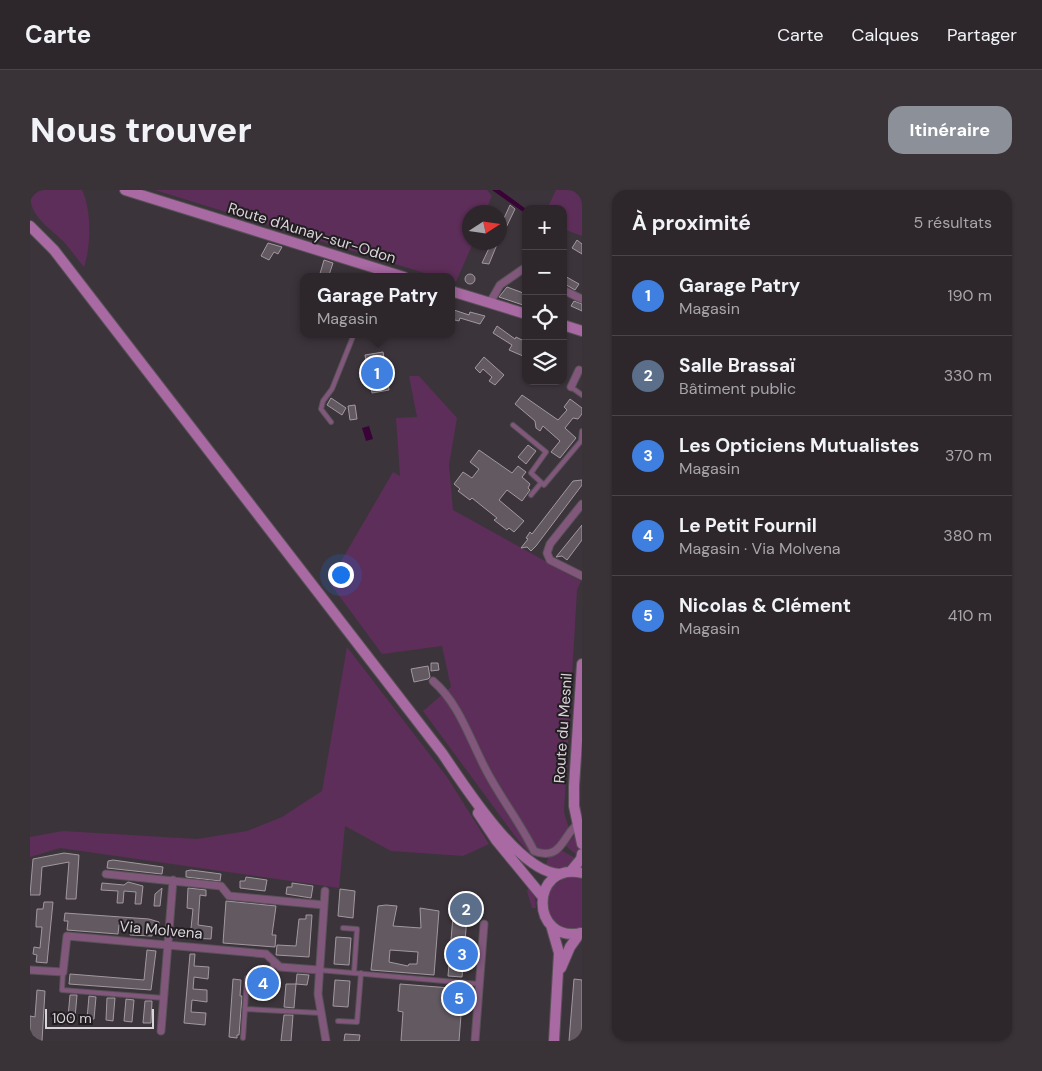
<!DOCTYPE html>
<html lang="fr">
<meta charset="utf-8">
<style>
body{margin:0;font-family:"DM Sans",sans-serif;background:#393338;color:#f1f3f6}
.controls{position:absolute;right:15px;top:15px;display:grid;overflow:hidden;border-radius:10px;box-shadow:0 1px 4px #0004}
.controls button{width:45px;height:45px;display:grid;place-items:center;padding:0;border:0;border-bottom:1px solid #484448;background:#2d272c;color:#f1f3f6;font:25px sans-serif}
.compass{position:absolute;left:432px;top:15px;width:45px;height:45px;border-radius:50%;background:#2d272c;box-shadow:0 1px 4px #0004;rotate:78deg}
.scale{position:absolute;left:15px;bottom:12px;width:109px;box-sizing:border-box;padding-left:5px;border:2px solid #d9d4d9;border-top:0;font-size:14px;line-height:18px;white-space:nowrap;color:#d9d4d9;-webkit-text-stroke:4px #211d20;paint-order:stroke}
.you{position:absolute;left:310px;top:384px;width:18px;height:18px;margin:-12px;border:4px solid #fff;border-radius:50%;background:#1a73e8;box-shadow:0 0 0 8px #1a73e833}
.badge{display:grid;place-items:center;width:32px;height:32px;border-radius:50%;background:#8c9099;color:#fff;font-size:16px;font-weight:700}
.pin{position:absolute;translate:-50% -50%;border:2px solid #fff;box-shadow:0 1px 5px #0006}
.popup{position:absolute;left:270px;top:83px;width:155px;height:65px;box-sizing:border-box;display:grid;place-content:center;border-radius:10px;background:#2d272c;filter:drop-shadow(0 1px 4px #0005);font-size:16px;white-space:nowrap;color:#a7a5a9}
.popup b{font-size:19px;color:#f1f3f6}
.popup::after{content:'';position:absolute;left:50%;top:100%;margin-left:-10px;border:10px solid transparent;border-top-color:#2d272c}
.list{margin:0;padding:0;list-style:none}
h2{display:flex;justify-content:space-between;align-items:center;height:65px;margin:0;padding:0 20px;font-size:21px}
h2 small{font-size:16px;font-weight:400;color:#a7a5a9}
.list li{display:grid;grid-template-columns:32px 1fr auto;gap:15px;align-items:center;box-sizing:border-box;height:80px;padding:0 20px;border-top:1px solid #484448}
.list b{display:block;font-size:19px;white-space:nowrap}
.list p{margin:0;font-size:16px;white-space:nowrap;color:#a7a5a9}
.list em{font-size:16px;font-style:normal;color:#a7a5a9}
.icon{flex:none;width:28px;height:28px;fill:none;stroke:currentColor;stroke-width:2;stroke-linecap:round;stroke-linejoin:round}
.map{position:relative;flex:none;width:552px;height:851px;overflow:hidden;border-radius:15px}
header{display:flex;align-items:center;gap:30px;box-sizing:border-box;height:70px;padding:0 25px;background:#2d272c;border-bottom:1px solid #484448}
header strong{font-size:24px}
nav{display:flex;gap:28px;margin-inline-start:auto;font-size:18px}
.intro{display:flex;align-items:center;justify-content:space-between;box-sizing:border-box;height:120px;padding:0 30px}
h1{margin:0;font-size:35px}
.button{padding:12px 22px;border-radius:15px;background:#8c9099;color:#fff;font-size:18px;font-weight:700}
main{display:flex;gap:30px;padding:0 30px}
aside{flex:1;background:#2d272c;border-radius:15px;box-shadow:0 1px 4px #0004}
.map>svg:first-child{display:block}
.green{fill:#5d2e59}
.water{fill:#390337}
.building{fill:#625961;stroke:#a298a0;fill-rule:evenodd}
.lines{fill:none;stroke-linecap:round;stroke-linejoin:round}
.lane-casing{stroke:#585157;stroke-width:6}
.street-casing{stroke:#585157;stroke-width:9}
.secondary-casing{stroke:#585157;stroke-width:12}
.lane{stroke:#81587c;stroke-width:4}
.street{stroke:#81587c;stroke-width:7}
.secondary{stroke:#a969a3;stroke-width:10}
.labels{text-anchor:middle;stroke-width:4;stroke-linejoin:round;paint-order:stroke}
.street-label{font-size:15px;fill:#d9d4d9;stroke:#211d20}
</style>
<header>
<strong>Carte</strong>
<nav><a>Carte</a><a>Calques</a><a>Partager</a></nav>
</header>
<div class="intro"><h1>Nous trouver</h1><a class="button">Itinéraire</a></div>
<main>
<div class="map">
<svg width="552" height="851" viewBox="0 0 552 851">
<rect width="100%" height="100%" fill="#3c343b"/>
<!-- green -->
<path class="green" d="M8,0H52C62,21 61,56 54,77C47,69 41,60 34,52C20,38 0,27 0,5Z
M125,0H457L462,6L455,22H440V52L443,53L426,92L421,91V87H407Z
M526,0H552V46L533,39V19H517Z
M379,186H389L427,228L419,275L423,320L551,391L547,400L534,622L539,639L526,658L503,667L488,650L393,521L421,497L412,456L352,464L299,392L363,282L370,286L366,228L387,227Z
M317,457L417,587L459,654L433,666L361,661L315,636L309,698L30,658L0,667V647L33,641L167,649L217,641L252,627L292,601Z
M546,643L550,655L548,666L536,656Z
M531,660L547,669C539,679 527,678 515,677L519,666Z
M537,687L552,688V738C514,743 503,702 537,687Z
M499,697L505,707L506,718H502L497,701Z"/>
<!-- water -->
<path class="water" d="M462,0H470L496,19V24Z
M339,236L343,249L336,251L332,238Z"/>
<!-- building -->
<path class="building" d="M480,15L485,19L470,50V37Z
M547,50L552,54V64L542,58Z
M462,52H468L459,74L452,73Z
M238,53L252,57L248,64L244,62L239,70L231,66Z
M294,70L303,73L300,82L298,87H289Z
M435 89a5 5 0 1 1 10 0a5 5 0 1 1-10 0Z
M533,85L549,94L545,100L533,93Z
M477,97L496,104V116L469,107Z
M544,111L552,114V121L541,116Z
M421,119L439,125L440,122L455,126L450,134L430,128L429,131L421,129Z
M467,136L485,149L486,147L496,152L493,166L479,160L482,155L463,143Z
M353,162L359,200L342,203L335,165Z
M454,167L474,185L465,195L459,191L462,187L453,179L450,183L445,178Z
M492,205L528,230L537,220L534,217L540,209L552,218V224L548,229L543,228L535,238L546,248L530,268L521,262L530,251L513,236L510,241L506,238L505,231L485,214Z
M301,208L316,218L312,225L297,215Z
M325,215L327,229L320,230L318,216Z
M498,255L506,261L496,274L488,267Z
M449,260L482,283L488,276L496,282L492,287L500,294L498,298L500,300L492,311L477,300L469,310L494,331L484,342L479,338L477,340L464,330L467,328L442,308L440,310L428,301L430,299L424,294L433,282L442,288L449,279L440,272Z
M552,290V295L506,356L501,361L497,357L491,358L498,349L496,348L500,342L502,344L543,291Z
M552,335V350L537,370L532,366L526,367Z
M401,473H408L409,480L401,481Z
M398,476L400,487L398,489L384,492L381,479Z
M34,663L49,665L46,709H36L39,672L12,677L10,705H0L3,669Z
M83,670L133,677L132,684L77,678L78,671Z
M161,680L191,684L190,691L156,687V681Z
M216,687L237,690L235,701L210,698V691H215Z
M98,692L113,696L111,714H105L106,702L94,701L93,713H87L88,701L71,700L72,693L94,695Z
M262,693L283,696L281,708L256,704L257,697H262Z
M132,698L130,716H124L125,704Z
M158,698L176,700V706L170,705L168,735L182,737L181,749L160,748L163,719L157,718Z
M310,699L325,701L323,728L308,726Z
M196,711L246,716L242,745H246L245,757L193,753Z
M14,712H23L17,773L6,772L7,765L3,764L4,757L10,758L12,737H6V733L7,719H13Z
M424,714L438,715L432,787L418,786Z
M356,715L367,716L363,736L391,738L390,718L409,721L404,785L341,780L348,716ZM360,760L388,762L387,774H379L378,776L359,772Z
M35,723L119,729L129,732L128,738H122V746L100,745L101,736L89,735L88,744L37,740L38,731H34Z
M276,725H282L279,767L246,765L247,755L266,756L269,729H276Z
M306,747L321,748L319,775L304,774Z
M117,760L126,761L121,800L39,794L40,784L114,790Z
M160,764H165L164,776L179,777L178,789L164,787L163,799L177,800V812L162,810L161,822L176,823L175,835L154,833Z
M267,784L279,785L277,795L266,794Z
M203,789L211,790L210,806H212L209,845H207V848L199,847Z
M544,789L552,790V851H539Z
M305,790L320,791L318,817L303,816Z
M256,794H266L264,818L254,817Z
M370,794L433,799L429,851H371L373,822L368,821Z
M7,800L15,801L12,851H3V845L0,844V826L5,827Z
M40,805H47L45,828L38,827Z
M59,806L66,807L64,829H57Z
M77,808H85L83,831L76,830Z
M96,809L104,810L102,832L94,831Z
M115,811H122L121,833H113Z
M254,825H263L261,851H251Z
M315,844L330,845L329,851H314Z"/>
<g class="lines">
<defs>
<path id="lane" d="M541,197L552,205
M301,232L291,219L293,211L302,199L324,144
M483,235L516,262L501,283L514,295L551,251L552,241
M501,305L511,293
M313,738L327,739L324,783
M289,780L449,794
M33,782L32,800L134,808
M215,819L291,823
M308,831L327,832L331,783
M213,848L217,788L242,789L243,771"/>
<path id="street" d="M533,100L552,109
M458,112L462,109L470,95L493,79L496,80
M541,197L549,180
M552,314L520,354L517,363L520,370L552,386
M403,491C432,516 442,557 461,589C475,614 492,636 504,661C533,673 534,640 550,633
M76,684L191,696L199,706L294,715
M295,701L288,804L296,851
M0,780L33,782L37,746L236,764L250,777L289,780
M131,841L143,690
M445,851L454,734"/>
<path id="secondary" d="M95,0L374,87
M0,36L24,60L71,121L412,563C434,595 489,683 530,684
M421,101L496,124
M533,135L552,141
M552,474L544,596V616L552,654
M448,623L466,650L512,706
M541,681L551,669L552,664
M552,683C500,671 499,754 552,743
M521,735L529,763L524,851
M531,778L540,757L550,743"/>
</defs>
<!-- lane casing -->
<use href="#lane" class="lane-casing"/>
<!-- street casing -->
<use href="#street" class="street-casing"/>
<!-- secondary casing -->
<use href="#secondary" class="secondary-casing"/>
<!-- lane -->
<use href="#lane" class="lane"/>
<!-- street -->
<use href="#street" class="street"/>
<!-- secondary -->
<use href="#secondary" class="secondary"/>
</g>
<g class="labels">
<!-- street labels -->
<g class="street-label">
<text transform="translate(282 43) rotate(17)" y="5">Route d'Aunay-sur-Odon</text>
<text transform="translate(533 538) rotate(-86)" y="5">Route du Mesnil</text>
<text transform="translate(131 740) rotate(5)" y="5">Via Molvena</text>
</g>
</g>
</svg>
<div class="controls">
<button>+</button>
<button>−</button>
<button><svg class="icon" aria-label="locate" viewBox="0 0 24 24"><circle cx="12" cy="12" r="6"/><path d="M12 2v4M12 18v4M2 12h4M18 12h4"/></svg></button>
<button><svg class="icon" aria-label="layers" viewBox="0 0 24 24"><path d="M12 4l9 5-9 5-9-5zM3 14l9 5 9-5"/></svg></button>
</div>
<svg class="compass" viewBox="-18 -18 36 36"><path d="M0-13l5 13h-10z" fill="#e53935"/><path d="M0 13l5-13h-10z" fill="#a7a5a9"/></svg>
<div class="scale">100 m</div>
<div class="you"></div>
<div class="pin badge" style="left:347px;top:183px;background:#3f7fe0">1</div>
<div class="popup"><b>Garage Patry</b>Magasin</div>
<div class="pin badge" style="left:436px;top:719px;background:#5c6f8a">2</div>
<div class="pin badge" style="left:432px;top:764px;background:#3f7fe0">3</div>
<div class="pin badge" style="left:233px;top:793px;background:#3f7fe0">4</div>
<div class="pin badge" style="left:429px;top:808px;background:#3f7fe0">5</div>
</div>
<aside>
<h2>À proximité<small>5 résultats</small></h2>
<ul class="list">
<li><span class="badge" style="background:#3f7fe0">1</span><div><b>Garage Patry</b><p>Magasin</p></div><em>190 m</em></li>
<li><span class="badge" style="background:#5c6f8a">2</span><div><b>Salle Brassaï</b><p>Bâtiment public</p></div><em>330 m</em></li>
<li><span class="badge" style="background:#3f7fe0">3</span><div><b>Les Opticiens Mutualistes</b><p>Magasin</p></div><em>370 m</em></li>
<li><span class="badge" style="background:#3f7fe0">4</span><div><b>Le Petit Fournil</b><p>Magasin · Via Molvena</p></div><em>380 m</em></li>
<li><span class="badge" style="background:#3f7fe0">5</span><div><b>Nicolas &amp; Clément</b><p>Magasin</p></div><em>410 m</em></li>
</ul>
</aside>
</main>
